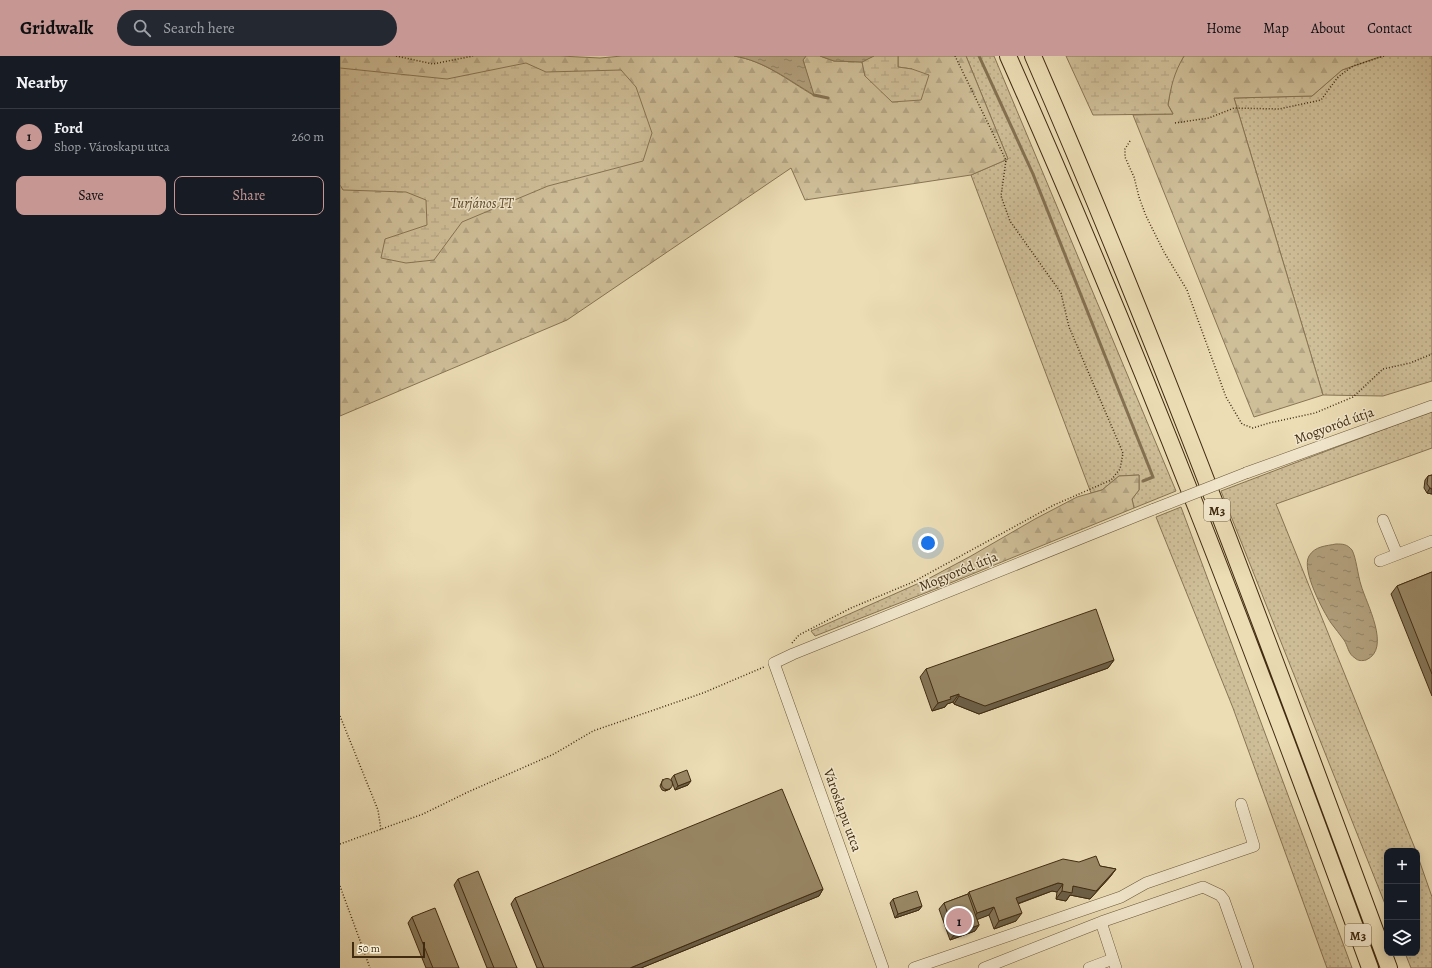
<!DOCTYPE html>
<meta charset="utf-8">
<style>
body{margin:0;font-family:Alegreya,serif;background:#242831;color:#f1f3f6}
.controls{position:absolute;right:12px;bottom:12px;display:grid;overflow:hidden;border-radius:8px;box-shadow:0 2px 10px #0003}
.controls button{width:36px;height:36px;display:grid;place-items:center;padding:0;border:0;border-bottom:1px solid #363941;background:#171b24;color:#f1f3f6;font:20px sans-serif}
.scale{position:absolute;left:12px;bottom:10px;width:73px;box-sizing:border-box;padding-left:4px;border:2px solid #402b10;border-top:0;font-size:11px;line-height:14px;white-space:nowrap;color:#402b10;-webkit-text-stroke:3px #f3e9cf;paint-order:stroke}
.you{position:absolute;left:588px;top:487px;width:14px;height:14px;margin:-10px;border:3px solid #fff;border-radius:50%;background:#1a73e8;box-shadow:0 0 0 6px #1a73e833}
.badge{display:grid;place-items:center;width:26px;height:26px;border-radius:50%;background:#c59692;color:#111;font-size:13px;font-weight:700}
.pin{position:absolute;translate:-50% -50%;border:2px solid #fff;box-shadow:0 1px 4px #0006}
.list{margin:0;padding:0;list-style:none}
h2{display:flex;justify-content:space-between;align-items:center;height:52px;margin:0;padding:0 16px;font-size:17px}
h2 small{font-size:13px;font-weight:400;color:#9ea1a6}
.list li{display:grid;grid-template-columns:26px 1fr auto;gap:12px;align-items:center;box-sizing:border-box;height:56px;padding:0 16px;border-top:1px solid #363941}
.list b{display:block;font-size:15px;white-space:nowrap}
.list p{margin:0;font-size:13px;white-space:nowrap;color:#9ea1a6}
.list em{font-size:13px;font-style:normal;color:#9ea1a6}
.actions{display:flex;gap:8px;padding:12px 16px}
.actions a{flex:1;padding:9px 0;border:1px solid #c59692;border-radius:8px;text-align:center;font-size:14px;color:#c59692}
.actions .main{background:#c59692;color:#111}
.icon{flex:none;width:22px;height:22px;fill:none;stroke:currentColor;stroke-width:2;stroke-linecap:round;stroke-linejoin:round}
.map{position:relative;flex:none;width:1092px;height:912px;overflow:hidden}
header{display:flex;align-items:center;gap:24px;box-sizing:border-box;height:56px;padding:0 20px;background:#c59692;color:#111}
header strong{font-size:19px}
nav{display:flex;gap:22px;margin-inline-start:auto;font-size:14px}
.search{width:280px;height:36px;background:#242831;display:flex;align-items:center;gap:10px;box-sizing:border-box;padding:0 14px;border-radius:22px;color:#9ea1a6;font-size:15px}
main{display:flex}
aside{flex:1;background:#171b24}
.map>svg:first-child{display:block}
.grass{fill:url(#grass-dots);stroke:#887554}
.forest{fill:url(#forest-firs);stroke:#887554}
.wetland{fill:url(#wetland-marsh);stroke:#887554}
.water{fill:url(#water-ripples);stroke:#847151}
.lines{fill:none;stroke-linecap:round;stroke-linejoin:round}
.stream{stroke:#847151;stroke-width:3}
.minor-casing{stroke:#6b5839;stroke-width:12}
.highway-casing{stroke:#402b10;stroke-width:18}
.path{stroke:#402b10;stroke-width:1.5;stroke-dasharray:1 2;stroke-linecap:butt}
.minor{stroke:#f3e9cf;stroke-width:11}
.highway{stroke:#ecddb5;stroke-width:16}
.minor-bridge-casing{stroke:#6b5839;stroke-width:12;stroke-linecap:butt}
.minor-bridge{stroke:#f3e9cf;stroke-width:11}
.wall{fill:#847558;stroke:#402b10}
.shaded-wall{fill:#6b5f47;stroke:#402b10}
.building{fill:#986;stroke:#402b10}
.labels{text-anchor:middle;stroke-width:3;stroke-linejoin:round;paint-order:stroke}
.shield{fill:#f3e9cf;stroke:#766449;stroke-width:1}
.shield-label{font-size:13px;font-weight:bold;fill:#402b10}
.park-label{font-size:14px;font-style:italic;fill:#5d492b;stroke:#f3e9cf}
.street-label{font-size:14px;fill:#402b10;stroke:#f3e9cf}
</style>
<header>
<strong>Gridwalk</strong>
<div class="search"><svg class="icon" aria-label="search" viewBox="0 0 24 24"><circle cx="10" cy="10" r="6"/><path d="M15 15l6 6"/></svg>Search here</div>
<nav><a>Home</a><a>Map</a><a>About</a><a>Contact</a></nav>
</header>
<main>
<aside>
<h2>Nearby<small></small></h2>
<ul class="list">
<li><span class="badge">1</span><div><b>Ford</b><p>Shop · Városkapu utca</p></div><em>260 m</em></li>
</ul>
<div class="actions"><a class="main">Save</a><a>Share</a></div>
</aside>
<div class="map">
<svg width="1092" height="912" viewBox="0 0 1092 912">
<defs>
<pattern id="grass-dots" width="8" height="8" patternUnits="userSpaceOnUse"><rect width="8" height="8" fill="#cfbf99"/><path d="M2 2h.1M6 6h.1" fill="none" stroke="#b3a483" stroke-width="1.8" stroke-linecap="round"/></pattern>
<pattern id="forest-firs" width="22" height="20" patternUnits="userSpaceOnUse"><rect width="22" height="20" fill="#cfbf99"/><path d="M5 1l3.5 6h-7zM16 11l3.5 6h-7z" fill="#b3a483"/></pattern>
<pattern id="wetland-marsh" width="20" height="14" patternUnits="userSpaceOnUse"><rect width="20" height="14" fill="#cfbf99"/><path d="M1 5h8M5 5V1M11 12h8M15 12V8" fill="none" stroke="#b3a483"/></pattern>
<pattern id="water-ripples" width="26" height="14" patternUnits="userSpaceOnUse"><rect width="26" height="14" fill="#b2a07d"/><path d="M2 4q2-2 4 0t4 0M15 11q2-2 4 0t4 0" fill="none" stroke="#928365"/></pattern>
</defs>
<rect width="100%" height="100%" fill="#ecddb5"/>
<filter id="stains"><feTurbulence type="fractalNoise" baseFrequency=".005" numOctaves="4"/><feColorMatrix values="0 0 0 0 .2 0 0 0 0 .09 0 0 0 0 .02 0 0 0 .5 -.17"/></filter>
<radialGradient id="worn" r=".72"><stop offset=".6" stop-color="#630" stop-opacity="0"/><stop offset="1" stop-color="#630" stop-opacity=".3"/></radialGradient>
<!-- grass -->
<path class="grass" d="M626,0H654L836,435L794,452L792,443L799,434V419L779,420L762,434L751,437L631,119L668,103Z
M1042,0H1092V325L1043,340L983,339L894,42L972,40L1002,14Z
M1092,355V392L936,448L1076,795H1047V853L881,435Z
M841,451L994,863L1012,912H987L893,652L816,461Z
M586,524L598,532L475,580L471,575Z
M1077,798L1092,841V912H1071L1065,897H1077Z"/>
<!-- forest -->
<path class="forest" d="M0,0H220L260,2L282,0H394C425,5 447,24 473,39L463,4L466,0H480L494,5L522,6L525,20L572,13L558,11V0H626L668,103L631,119L465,144L451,112L227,264L0,360Z
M844,0H1042L1002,14L972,40L894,42L983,339L914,361L793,59L833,58L828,49L832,24L838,10Z
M799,419V434L792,443L794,452L598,532L586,524L631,500L695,463L737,441L762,434L779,420Z"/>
<!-- wetland -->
<path class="wetland" d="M533,0H558V11L572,13L589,19L581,44L552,46L525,20L522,6Z
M726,0H844C834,17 831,30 828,49L833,58L753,59Z
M186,7L206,16L281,14L296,31L312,77L303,105L208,130L122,166L94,204L66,207L41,202L45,183L87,169L86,144L66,136L3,134L0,129V12L107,23Z"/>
<!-- water -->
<path class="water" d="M394,0H466L463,4L474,39C448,24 425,5 394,0Z
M480,0H534L522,6L494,5Z
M996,488C1003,488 1007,488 1012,494C1016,501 1018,520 1021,529C1026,547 1052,593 1026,604C1022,605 1018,605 1015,602C1008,598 1008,590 1004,584C1000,578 995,573 991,567C983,555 961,514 969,500C975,490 986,490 996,488Z"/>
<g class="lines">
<!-- stream -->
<path class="stream" d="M639,0L693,118L813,421L803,425
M474,39L488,42"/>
<defs>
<path id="minor" d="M906,417L1092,350
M1043,464L1057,498
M1040,505L1092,485
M761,866L776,912
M543,912L434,607L453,598L814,453
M574,912L781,841L806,827L914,790L901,748
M644,912L761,866L863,831L880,839L884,844L908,912
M749,912L773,903"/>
<path id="highway" d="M668,0C801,299 918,605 1030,912
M693,0C823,299 936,606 1049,912"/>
</defs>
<!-- minor casing -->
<use href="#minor" class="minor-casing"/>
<!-- highway casing -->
<use href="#highway" class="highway-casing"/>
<!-- path -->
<path class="path" d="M56,0L93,8L133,0
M835,67L869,62L894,52L939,53L981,44L998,21L1013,10L1044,0
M790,85L785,93V101L794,121L799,141L806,160L824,196L847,234L886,341L902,368L913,372L929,367L975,357L1013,341L1043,313L1070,307L1092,298
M452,587L459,579L511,552L573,526L714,449L771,424L780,413L783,397L729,271L721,237L670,165L661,140L666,104L615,0
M0,660L38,754L41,774
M0,788L83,758L128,736L214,698L253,675L363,637L424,611
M0,830L30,912"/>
<!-- minor -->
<use href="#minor" class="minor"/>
<!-- highway -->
<use href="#highway" class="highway"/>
<defs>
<path id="minor-bridge" d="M814,453L906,417"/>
</defs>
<!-- minor-bridge casing -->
<use href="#minor-bridge" class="minor-bridge-casing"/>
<!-- minor-bridge -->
<use href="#minor-bridge" class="minor-bridge"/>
</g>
<!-- wall -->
<path class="wall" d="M1092,419V438L1087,437L1084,432L1085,424L1088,420Z
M1092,516V640L1051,538L1057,530Z
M774,604L768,612L639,658L614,648L613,646L607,648L605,651L592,655L580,621L586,613Z
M334,719L348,729L335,734L331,723Z
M323,723L330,733L325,735L322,734L320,730Z
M760,810L776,813L770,821L750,843L730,839L726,845L716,843L717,836L712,835L678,848L676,865L654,873L649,859L637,863L639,869L635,875L610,884L599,853L604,847L628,838L629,836Z
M118,823L177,912H147L114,829Z
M483,833L479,840L301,912H197L171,848L175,842Z
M553,843L582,850L579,854L555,862L550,847Z
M72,861L119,912H86L68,867Z"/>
<!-- shaded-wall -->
<path class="shaded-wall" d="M1090,432L1092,433V438L1087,437Z
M774,604L768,612L639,658L614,648L619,640Z
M619,638L613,646L607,648L605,651L592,655L598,647L610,641Z
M351,725L348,729L335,734L338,730Z
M331,731L330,733L325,735L326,733Z
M776,813L770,821L750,843L730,839L726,845L716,843L722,835Z
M718,827L723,828L717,836L712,835L671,850L676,842Z
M483,833L479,840L301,912H290Z
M582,850L579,854L555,862L558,858Z
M654,851L649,859L631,866L637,857Z
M682,857L676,865L654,873L659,865Z
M639,869L635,875L610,884L615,878Z"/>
<!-- building -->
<path class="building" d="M1092,419V433L1090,432L1087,428L1088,420Z
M1092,516V618L1057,530Z
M756,553L774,604L645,650L619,640V638L610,641L611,643L598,647L586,613Z
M347,714L351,725L338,730L334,719Z
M321.5 728a5.5 5.5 0 1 1 11 0a5.5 5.5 0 1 1-11 0Z
M442,733L483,833L290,912H204L175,842Z
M756,800L760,810L776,813L756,835L733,830L732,837L722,835L723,828L718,827L676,842L682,857L659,865L654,851L637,857L629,836L723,803L739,806Z
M138,815L177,912H154L118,823Z
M577,835L582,850L558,858L553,843Z
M628,838L639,869L615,878L604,847Z
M95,852L119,912H93L72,861Z"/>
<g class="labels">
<!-- shield labels -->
<g class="shield">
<rect x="864" y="443" width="26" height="22" rx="3"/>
<rect x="1005" y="868" width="26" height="22" rx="3"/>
</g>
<g class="shield-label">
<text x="877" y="459">M3</text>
<text x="1018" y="884">M3</text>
</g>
<!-- park labels -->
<g class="park-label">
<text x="142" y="152">Turjános TT</text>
</g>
<!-- street labels -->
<g class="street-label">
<text transform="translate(994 369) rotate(-20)" y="5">Mogyoród útja</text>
<text transform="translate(618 515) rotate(-22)" y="5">Mogyoród útja</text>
<text transform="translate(503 754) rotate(70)" y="5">Városkapu utca</text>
</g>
</g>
<rect width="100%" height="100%" filter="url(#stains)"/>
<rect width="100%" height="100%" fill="url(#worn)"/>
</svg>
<div class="controls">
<button>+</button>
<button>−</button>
<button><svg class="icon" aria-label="layers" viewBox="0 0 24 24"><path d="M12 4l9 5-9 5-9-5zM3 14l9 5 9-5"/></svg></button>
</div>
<div class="scale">50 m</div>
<div class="you"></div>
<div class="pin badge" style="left:619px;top:865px">1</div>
</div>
</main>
